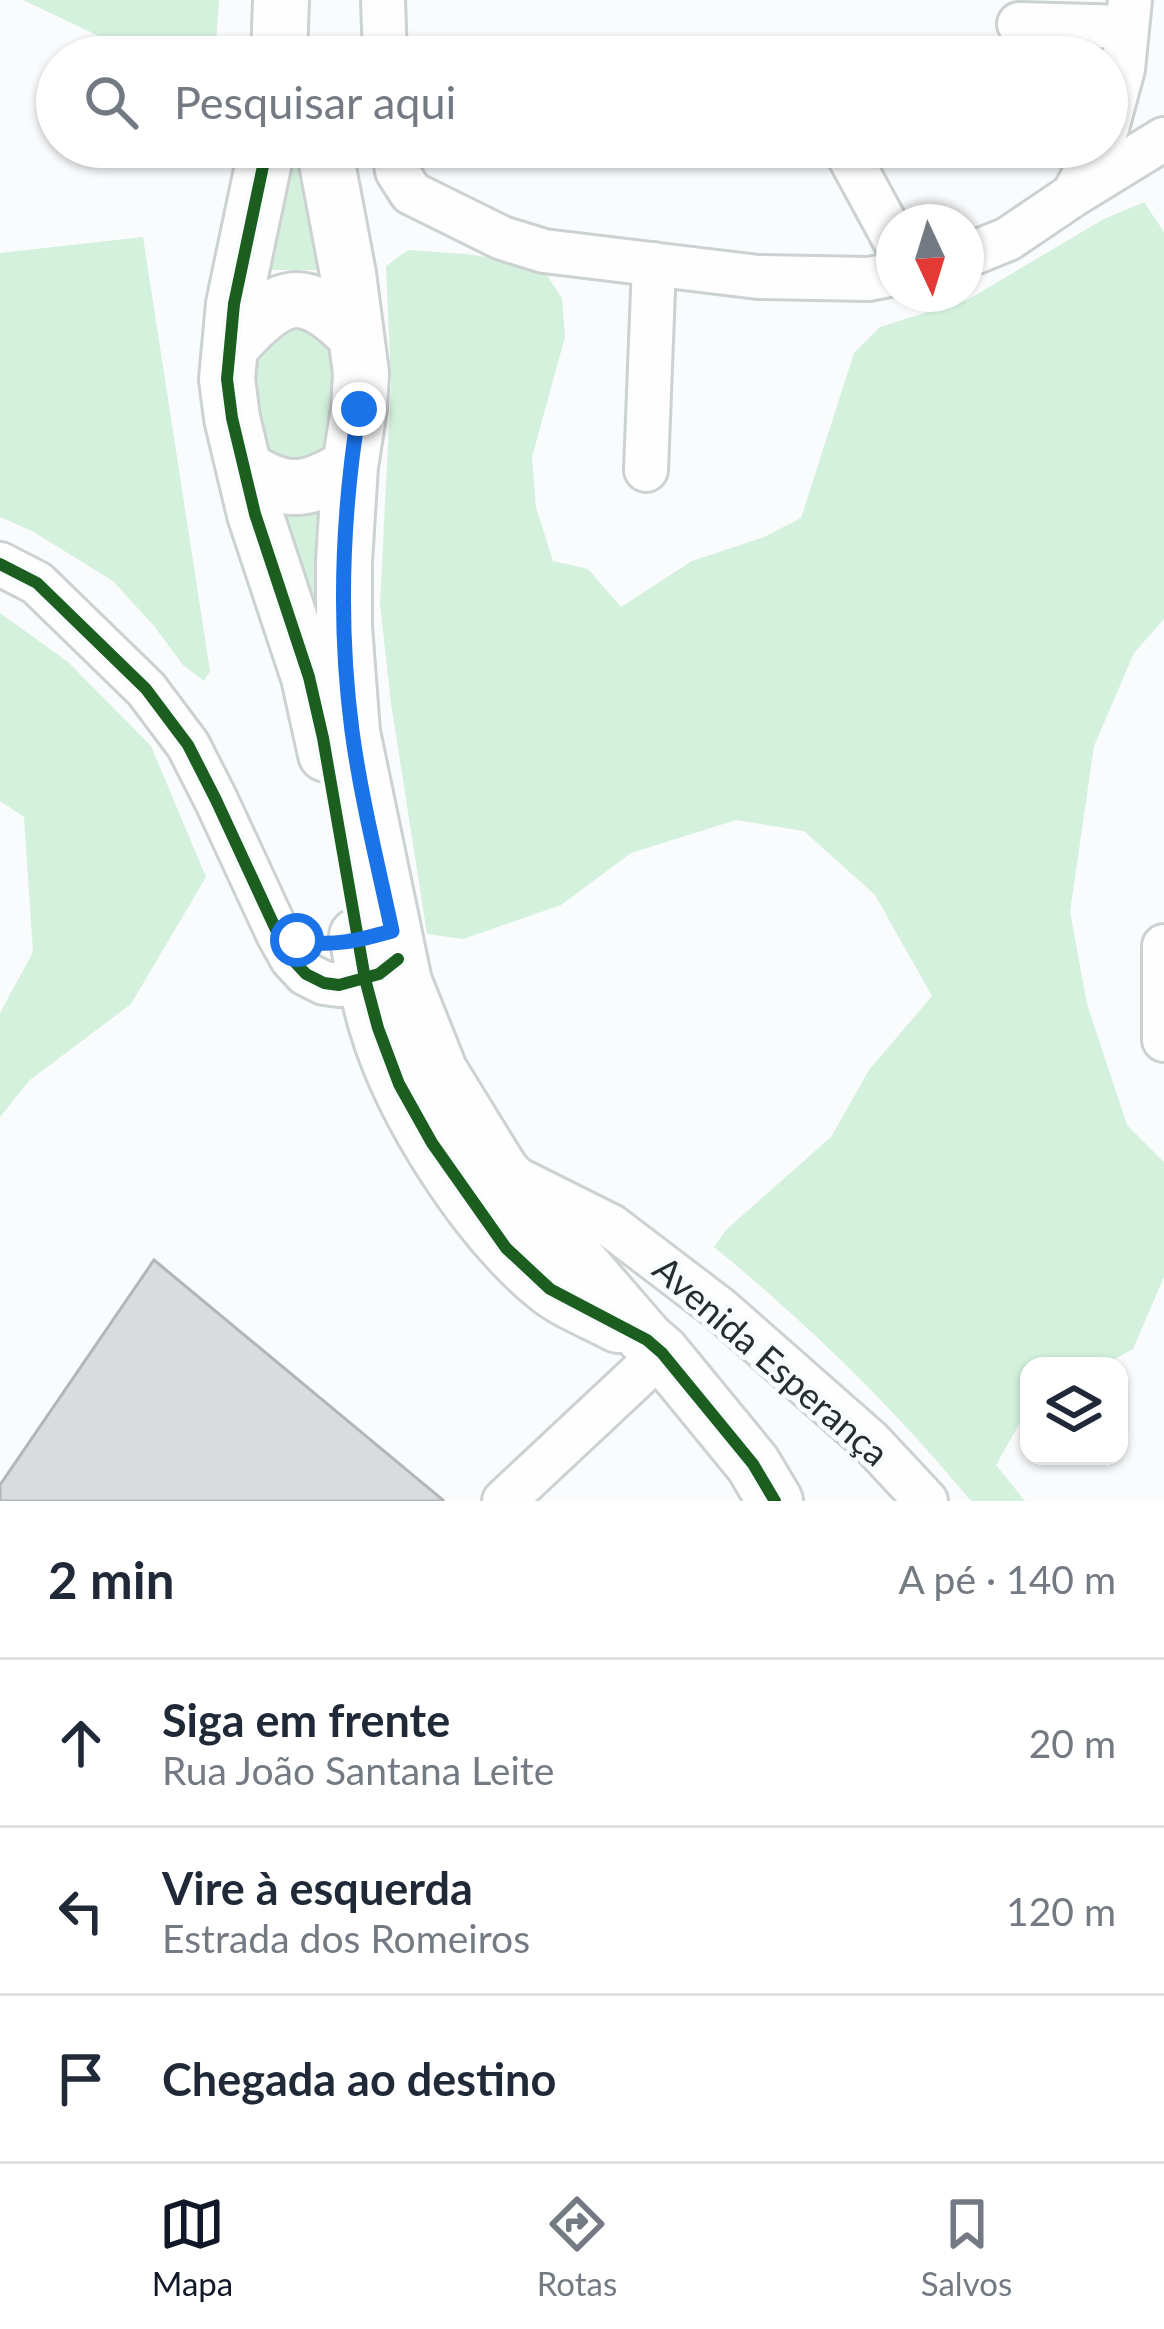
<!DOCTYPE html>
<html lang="pt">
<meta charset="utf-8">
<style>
body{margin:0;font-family:Lato,sans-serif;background:#f6f6f7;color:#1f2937}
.controls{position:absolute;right:36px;bottom:36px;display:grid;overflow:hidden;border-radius:24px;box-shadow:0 3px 9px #0004}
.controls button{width:108px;height:108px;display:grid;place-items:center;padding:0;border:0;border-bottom:3px solid #e0e1e3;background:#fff;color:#1f2937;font:60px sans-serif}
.compass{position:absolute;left:876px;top:204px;width:108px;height:108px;border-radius:50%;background:#fff;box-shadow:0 3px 9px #0004;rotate:176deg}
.stop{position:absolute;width:36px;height:36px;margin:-27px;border:9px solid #1a73e8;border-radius:50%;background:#fff}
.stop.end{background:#1a73e8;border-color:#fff;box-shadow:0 3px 12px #0008}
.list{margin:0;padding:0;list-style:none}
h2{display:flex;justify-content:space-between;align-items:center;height:156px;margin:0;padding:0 48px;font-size:51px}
h2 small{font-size:39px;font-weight:400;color:#747a83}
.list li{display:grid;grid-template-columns:78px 1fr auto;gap:36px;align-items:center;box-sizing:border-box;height:168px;padding:0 48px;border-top:3px solid #e0e1e3}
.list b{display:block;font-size:45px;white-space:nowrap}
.list p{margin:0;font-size:39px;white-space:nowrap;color:#747a83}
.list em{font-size:39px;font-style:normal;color:#747a83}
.icon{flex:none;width:66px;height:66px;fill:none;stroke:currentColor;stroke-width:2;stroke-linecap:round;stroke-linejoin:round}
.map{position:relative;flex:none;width:1164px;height:1501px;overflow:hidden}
.search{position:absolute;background:#fff;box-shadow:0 3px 9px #0004;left:36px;right:36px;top:36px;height:132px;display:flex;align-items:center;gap:30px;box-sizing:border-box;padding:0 42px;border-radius:66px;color:#747a83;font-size:45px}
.sheet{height:660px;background:#fff}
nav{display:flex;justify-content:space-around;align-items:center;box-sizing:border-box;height:168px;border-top:3px solid #e0e1e3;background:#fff;font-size:33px;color:#747a83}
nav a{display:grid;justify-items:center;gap:6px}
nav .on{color:#111827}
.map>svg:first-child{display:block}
.green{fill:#d4f1dd}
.building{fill:#d9dcdf;stroke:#b3b6b9;stroke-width:3}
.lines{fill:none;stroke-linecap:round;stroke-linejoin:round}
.minor-casing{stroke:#ccd1d2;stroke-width:48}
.major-casing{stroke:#ccd1d2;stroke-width:60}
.minor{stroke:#fefeff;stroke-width:42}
.major{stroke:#fefeff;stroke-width:54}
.cycleway-casing{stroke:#f8fcfd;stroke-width:20}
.cycleway{stroke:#1b5e20;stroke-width:12}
.route{stroke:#1a73e8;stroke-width:15}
.labels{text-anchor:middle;stroke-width:10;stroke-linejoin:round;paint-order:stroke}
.street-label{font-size:36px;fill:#252d2f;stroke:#f8fcfd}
</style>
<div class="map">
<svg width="1164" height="1501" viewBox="0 0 1164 1501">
<rect width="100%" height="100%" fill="#f9fbfc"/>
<!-- green -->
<path class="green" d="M23,0H219L215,57H143Z
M292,147H310L335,270H271L262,277Z
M1144,202L1164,232V619L1134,653L1094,746L1070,912L1087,1004L1127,1125L1164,1162V1277L1133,1349L1102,1366H1029V1407L996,1465L1025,1501H971C895,1409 807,1323 714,1247L726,1230L831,1137L869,1070L932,996L875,895L804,831L736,820L631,853L561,905L463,939L427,934L391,703L380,604L391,385L386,266L408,250L466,254L540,265L562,298L565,337L532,457L536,507L553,561L588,569L621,607L692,561L764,537L801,518L854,353L880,327L969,299L1102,220Z
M143,237L210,671L204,681L183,665L154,626L113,581L32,531L0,517V253Z
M273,316L330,325L343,441L304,469L267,452L258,428L252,362Z
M325,492V639L269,493Z
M0,613L68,662L151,746L206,877L131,1004L30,1080L0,1117V1013L33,952L24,817L0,801Z"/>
<!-- building -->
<path class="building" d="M154,1260L443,1500L442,1501H0V1485Z"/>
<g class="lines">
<defs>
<path id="minor" d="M383,0L385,57
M1019,24L1127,27
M1107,128L1123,69L1130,0
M394,147L397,171L411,193L502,238L544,251L758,277L869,279L894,274
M844,147L894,239
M1073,195L1164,139
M966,256L1008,239L1073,195L1099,147
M646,470L654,264
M0,564L37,583L146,689L188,745L216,800L278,934L292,959L306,974L324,983L339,985L379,974L392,963
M1164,946V1040
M515,1178L611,1226L720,1309L871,1442L926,1501
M504,1501L662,1353"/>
<path id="major" d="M279,57L281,0
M267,147L234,304L227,379L232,418L255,514L309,677L326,754
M324,147L348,274L361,373L359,409L350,466L344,561V627L352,732L404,982L440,1072L501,1171L647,1340L662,1353L753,1464L775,1501
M232,345C280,292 302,282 356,336
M246,469C287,496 309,491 350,466
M357,936C363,966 368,997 377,1026C403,1113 476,1227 546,1285C566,1302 595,1312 618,1325"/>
</defs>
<!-- minor casing -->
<use href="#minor" class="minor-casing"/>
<!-- major casing -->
<use href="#major" class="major-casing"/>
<!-- minor -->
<use href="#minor" class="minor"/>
<!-- major -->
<use href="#major" class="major"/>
<defs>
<path id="cycleway" d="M267,147L234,304L227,379L232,418L255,514L309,677L323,738L365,979L378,1028L399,1084L432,1143L506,1248L550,1289L647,1340L662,1353L753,1464L775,1501
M0,564L37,583L146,689L188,745L216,800L278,934L292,959L306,974L324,983L339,985L379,974L398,959"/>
</defs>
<!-- cycleway casing -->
<use href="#cycleway" class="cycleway-casing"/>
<!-- cycleway -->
<use href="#cycleway" class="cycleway"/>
</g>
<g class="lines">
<!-- route -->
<path class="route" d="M297,940C330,948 360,940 392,931C378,865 361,798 352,731C338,624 342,515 359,409"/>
</g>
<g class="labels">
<!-- street labels -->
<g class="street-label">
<text transform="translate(771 1361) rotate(41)" y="13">Avenida Esperança</text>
</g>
</g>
</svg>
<div class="controls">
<button><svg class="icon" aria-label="layers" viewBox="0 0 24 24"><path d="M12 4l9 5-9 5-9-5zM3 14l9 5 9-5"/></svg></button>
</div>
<svg class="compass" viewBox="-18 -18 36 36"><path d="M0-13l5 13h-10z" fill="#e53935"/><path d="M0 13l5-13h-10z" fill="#747a83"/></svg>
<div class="stop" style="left:297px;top:940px"></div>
<div class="stop end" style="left:359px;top:409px"></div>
<div class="search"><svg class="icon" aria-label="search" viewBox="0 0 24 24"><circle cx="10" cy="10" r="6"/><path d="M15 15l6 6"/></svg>Pesquisar aqui</div>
</div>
<section class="sheet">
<h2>2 min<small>A pé · 140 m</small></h2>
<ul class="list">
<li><svg class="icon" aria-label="ahead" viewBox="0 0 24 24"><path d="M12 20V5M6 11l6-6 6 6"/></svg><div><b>Siga em frente</b><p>Rua João Santana Leite</p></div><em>20 m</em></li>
<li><svg class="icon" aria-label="left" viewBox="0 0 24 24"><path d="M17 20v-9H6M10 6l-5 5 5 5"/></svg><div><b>Vire à esquerda</b><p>Estrada dos Romeiros</p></div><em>120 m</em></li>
<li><svg class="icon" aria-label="arrive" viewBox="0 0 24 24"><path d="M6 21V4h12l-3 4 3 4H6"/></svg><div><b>Chegada ao destino</b></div></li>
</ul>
</section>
<nav>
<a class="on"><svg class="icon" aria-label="map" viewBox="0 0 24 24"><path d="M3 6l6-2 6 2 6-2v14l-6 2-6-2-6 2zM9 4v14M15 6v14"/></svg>Mapa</a>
<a><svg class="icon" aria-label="directions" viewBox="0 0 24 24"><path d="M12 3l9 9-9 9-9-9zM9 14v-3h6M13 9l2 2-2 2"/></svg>Rotas</a>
<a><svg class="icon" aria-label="saved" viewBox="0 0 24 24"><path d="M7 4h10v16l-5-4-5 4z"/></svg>Salvos</a>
</nav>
